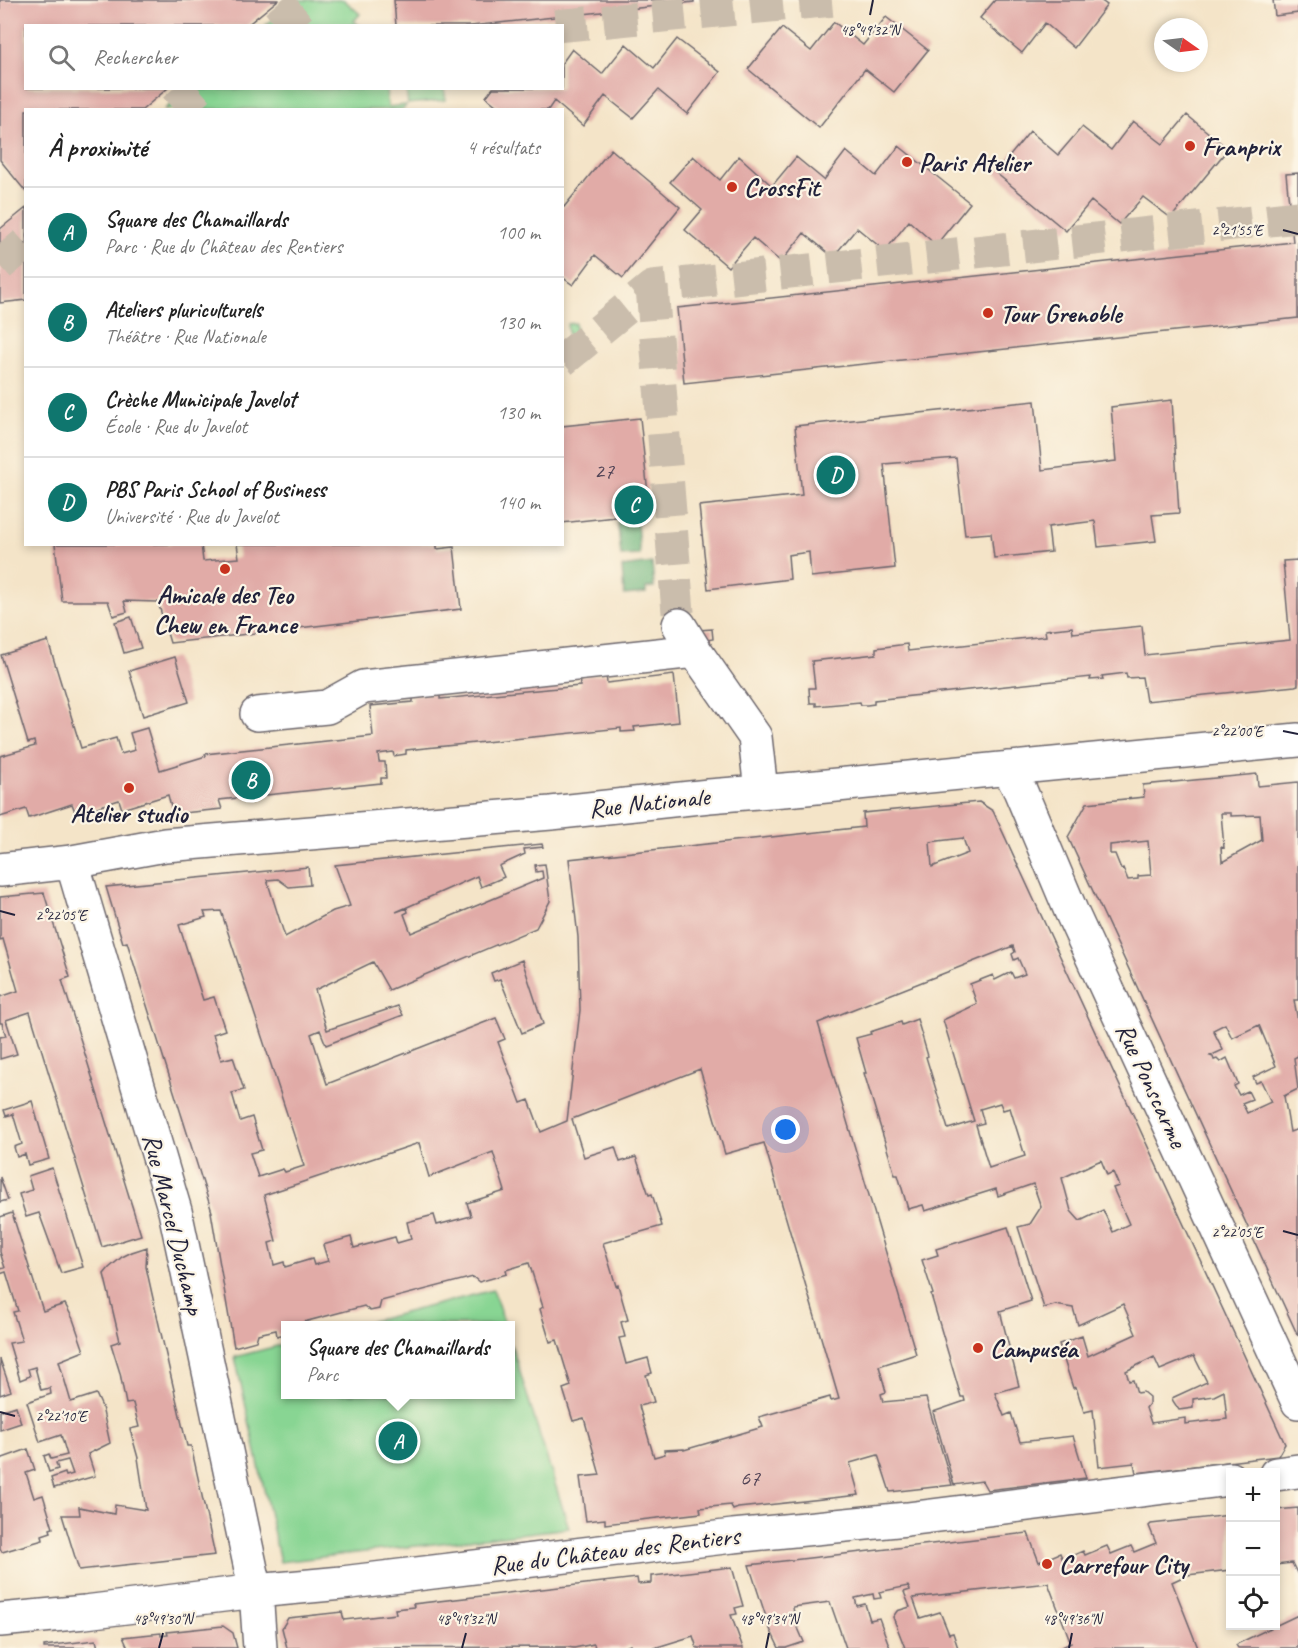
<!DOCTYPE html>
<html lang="fr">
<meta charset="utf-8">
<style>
body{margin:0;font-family:Caveat,sans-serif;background:#f2f2f2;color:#222}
.controls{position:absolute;right:18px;bottom:18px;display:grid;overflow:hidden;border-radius:0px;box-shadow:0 3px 9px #0003}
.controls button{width:54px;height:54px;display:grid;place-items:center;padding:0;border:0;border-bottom:2px solid #e0e0e0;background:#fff;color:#222;font:30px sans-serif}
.compass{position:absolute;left:1154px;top:18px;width:54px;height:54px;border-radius:50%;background:#fff;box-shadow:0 3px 9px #0003;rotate:104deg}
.you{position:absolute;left:786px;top:1130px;width:21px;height:21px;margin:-15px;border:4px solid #fff;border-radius:50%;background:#1a73e8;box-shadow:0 0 0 9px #1a73e833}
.badge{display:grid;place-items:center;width:39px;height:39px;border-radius:50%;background:#0f766e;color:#fff;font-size:20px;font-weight:700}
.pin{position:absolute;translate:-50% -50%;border:3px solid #fff;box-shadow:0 2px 6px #0006}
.popup{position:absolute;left:281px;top:1321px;width:234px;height:78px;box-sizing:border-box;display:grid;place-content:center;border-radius:0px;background:#fff;filter:drop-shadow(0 2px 4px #0005);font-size:20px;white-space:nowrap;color:#767676}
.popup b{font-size:22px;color:#222}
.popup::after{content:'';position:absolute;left:50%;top:100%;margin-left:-12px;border:12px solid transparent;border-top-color:#fff}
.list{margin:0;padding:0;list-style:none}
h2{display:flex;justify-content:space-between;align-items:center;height:78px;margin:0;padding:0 24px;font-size:26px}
h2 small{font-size:20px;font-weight:400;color:#767676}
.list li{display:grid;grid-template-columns:39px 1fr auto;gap:18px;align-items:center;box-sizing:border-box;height:90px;padding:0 24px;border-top:2px solid #e0e0e0}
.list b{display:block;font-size:22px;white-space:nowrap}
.list p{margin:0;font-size:20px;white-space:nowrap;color:#767676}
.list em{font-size:20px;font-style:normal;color:#767676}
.icon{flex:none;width:33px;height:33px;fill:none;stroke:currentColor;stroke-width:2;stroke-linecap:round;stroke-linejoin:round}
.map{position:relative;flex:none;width:1298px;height:1648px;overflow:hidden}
.search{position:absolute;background:#fff;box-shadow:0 3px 9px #0003;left:24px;top:24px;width:540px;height:66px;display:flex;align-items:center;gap:15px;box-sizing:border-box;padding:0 21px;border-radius:0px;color:#767676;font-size:22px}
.panel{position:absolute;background:#fff;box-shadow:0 3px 9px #0003;left:24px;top:108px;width:540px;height:438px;border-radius:0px}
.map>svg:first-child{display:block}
.green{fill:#88d593;stroke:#557c67;stroke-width:1.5}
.forest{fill:#6eb67d;stroke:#486c5c;stroke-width:1.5}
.building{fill:#e1aba7;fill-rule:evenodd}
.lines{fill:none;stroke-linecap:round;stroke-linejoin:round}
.minor-tunnel{stroke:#cabdac;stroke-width:33;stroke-dasharray:33 16;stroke-linecap:butt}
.minor-casing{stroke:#6c666c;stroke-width:36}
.minor{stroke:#fff;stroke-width:33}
.ticks{fill:none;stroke:#22223b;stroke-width:2}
.poi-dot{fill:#c8321e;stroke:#fcf5e5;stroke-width:2}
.labels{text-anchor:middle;stroke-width:4.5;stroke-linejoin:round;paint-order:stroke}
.number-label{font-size:22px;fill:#524456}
.poi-label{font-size:26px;font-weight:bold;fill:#22223b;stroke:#fcf5e5;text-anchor:start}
.street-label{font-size:26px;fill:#22223b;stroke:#fcf5e5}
.ticks-label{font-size:15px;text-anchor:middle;fill:#22223b;stroke:#fcf5e5;stroke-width:4.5;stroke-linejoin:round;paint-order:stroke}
</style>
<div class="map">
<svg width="1298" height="1648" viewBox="0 0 1298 1648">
<rect width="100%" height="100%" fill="#fcf5e5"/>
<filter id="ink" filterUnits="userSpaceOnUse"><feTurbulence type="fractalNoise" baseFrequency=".0167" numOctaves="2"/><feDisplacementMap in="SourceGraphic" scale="12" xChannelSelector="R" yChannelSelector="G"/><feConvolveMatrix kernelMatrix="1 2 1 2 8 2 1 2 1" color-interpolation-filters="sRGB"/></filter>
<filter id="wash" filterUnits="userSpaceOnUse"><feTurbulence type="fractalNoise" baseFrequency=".008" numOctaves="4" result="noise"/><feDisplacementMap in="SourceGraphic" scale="24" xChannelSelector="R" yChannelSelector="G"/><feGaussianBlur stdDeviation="1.35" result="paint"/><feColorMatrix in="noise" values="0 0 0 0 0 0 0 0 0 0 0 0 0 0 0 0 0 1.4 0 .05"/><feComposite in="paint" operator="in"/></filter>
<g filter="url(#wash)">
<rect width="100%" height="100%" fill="#f4e4c8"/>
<!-- green -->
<path class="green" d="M297,0H344L360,14L354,21L359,25H266Z
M189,89H386L388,107L406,105L403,110L165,109Z
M406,89H444L446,100L408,104Z
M575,323L579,361L563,362V348L569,347L567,324Z
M493,1290L505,1325H357Z
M285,1344L286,1394H510L511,1344L569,1528L280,1562L235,1357Z"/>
<!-- forest -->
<path class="forest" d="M636,515L640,555L621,556L617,517Z
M652,563L654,587L646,588V593L624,595L622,567Z"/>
<g id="blocks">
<!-- building -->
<path class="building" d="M0,0H278L246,26H26V88H168L142,110H26V192L0,160Z
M394,0H694V2L471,26H396Z
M995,0H1100L1107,5L1074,48L1045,23L1022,53L980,18Z
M1273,0H1298V13L1275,16Z
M886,17L928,50L894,92L865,69L819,128L748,69L782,28L811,51L834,22L863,45Z
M677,39L720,72L687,114L658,90L633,118L605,96L583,126L554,101L548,110H502L486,97L493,88H562V63L572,49L602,74L626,44L654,68Z
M1187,115L1228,149L1171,218L1143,197L1119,224L1091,201L1066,231L996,173L1030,131L1058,155L1082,127L1111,150L1133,121L1163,144Z
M899,146L970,203L936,245L909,221L885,251L857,228L833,257L804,233L781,262L753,238L728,267L685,230L702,210L670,182L693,156L720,180L739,156L772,186L796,157L824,180L846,151L876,176Z
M611,149L680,207L623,278L595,255L573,285L562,277V206L564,207Z
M1298,173V318L684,383L677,308L1293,242L1286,174Z
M26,208V300L0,303V229Z
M1172,400L1179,513L1152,515L1156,541L1098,547L1095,521L1048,527L1051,552L994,558L991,533L965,535L956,458L884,464L895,568L811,577L809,552L788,555L790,579L708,589L699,506L802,495L795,426L1035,401L1042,470L1116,461L1111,407Z
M640,418L650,513L562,523V426Z
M55,544H201L203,561L239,558L237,544H437V549L454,547L461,609L170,643L158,602L124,601L127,612L113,616L108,601H62Z
M1298,560V685L1295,686L1146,701L1142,677L1127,678L1126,673L1102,676L1103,679L1090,680L1091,677L874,700V704L867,705H861L860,702L816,706V703H810L809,688H815L812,661L876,654V648L907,644L908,651L1046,636L1045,630L1072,627L1073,633L1142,626L1145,655L1290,640L1283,561Z
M131,617L141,648L124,653L115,622Z
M712,629L713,639L701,641L699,630Z
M48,641L81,748L116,738L121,754L135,750L130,733L147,728L160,770L206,756L205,754L373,736L370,706L413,702V695L440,693V699L580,686L579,677L606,674L607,683L674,675L679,722L634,727L635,731L621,732V728L406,750V754L394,756L393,752L378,754L379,762H385L386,778H381V783L219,800L222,809L173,814L168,795L122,809L119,800L76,814L72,804L29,818L26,809L0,817V756L35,746L34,741L28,743L1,655Z
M175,657L189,702L143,716L129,671Z
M1257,774L1258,786L1298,782V1000H1294L1298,1021V1056L1294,1058L1298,1089L1284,1096L1290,1132L1298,1129V1336L1068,837L1087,803L1144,797L1143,785ZM1221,813H1231V816L1260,815L1262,840L1222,862L1221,847L1224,848ZM1148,841L1151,875L1138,876V879L1128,880L1123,868L1121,869L1115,854H1110V845ZM1225,1024L1232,1038L1259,1025L1276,1066L1253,1077L1256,1083L1261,1081L1271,1102L1247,1113L1242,1103L1252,1099L1248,1091L1239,1095L1234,1086L1238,1084L1227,1058L1220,1062L1217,1059L1214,1060L1213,1057L1210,1056L1223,1050L1213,1030Z
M979,802L993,811L1285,1444L1278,1456L1136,1473L1134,1463L1099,1467L1093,1410L1084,1412L1076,1387L1073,1388L1059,1344L1082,1336L1088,1356L1136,1334L1123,1304L1078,1325L1073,1308L1055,1305L1044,1308L1018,1227L1030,1224L1041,1207L1033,1184L998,1196L996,1189L925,1211L923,1205L908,1209L898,1175H895L864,1073H866L856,1038L871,1034L870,1032L901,1022L902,1025L917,1019L928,1056L926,1057L948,1129L974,1121L943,1020L977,1004L970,984L993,975L995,980L1011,972L1014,978L1025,974L1018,958L1014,960L1012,954L1015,952L1013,946L818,1023L916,1354L879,1366L886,1392L881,1394L883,1402L926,1398L952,1485L890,1492L878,1455L850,1463L859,1495L738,1508L733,1510L731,1505L700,1508L701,1513L605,1524V1519L586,1521L580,1477L600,1475L584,1418L573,1421L563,1389L571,1386L557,1340L550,1342L540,1309L543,1307L529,1263L506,1270L507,1274L479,1282L473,1277L381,1301L379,1309L370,1311L364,1306L304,1322L302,1326H286L285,1334L277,1336L276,1330L258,1334L256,1341L234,1347L211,1212H212L127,942L123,943L106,887L308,867L310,885L289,887L278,879L267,880L285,937L333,911L350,906L335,865L542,844L543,847L524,849L525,854L499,866L504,877L481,887L477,876L396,912L407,908L408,912L404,914L411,933L543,878L542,871L536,872L535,865L545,864L550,901L536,928L389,990L373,962L315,990L327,1030L398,1006L403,1015L326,1045L320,1030L311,1034L327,1084L496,1018L505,1039L498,1042L521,1103L529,1100L541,1132L567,1121L580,1010L578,937L569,859L864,827L863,813ZM963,838L968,853L932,867L930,842ZM221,911L304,1166L285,1172L283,1169L258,1177L250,1153L262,1150L252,1117L240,1121L232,1093L244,1090L233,1057L221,1060L213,1034L225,1030L214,997L203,1000L179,925L206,917L204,912ZM700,1069L725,1154L764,1143L839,1399L831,1401L830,1397L759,1417L763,1427L684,1450V1449L664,1450L665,1454L654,1457L639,1406L654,1402L646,1375L652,1373L648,1358L626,1364L619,1338L625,1337L621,1322L628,1320L618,1285L616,1286L603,1243L662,1226L652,1194L649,1195L636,1157L620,1162L615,1147L584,1157L572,1119ZM1000,1103L1003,1110L1010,1108L1025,1156L989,1168L976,1125L984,1123L980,1109ZM419,1143L429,1177L493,1152L505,1191L467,1203L471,1216L437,1225L434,1215L407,1222L411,1239L397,1243L395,1237L354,1248L351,1237L323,1245L328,1261L314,1265L312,1259L285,1267L284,1262L274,1265L269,1243L276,1241L264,1195ZM1101,1160L1107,1175L1113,1172L1119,1186L1113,1188L1129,1224L1113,1232L1103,1210L1080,1221L1071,1211L1062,1178ZM1194,1356L1207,1382L1172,1398L1173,1401L1179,1410L1193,1408V1399L1214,1396L1224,1391L1227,1419L1185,1424V1418L1151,1423L1146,1408L1149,1404V1397L1143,1392L1137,1393L1133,1380L1129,1381L1126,1371L1154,1357L1160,1370Z
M44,893L70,977L62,980L141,1235L102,1247L30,1012L6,1020L17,1054L0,1059V1037L6,1036L2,1023H0V997L18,991L3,939L0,940V897Z
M522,960L543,1024L522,1033L500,979L494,981L491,973Z
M32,1101L49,1159L28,1165L25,1154L17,1157L14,1147L22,1144L13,1114L6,1116L4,1110Z
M52,1168L83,1267L61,1273L39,1213L26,1217L19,1194L32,1190L28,1176Z
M0,1177L8,1200L0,1202Z
M12,1213L43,1311L65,1304L73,1319L84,1351L59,1361L71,1402L96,1394L102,1407L110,1443L88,1454L95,1476L54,1488L51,1478L65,1473L66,1476L73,1474L68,1460L56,1463L58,1469L49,1472L44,1456L49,1454L51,1459L67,1455L61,1435L40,1442L27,1402L51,1394L50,1388L41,1390L35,1367L28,1369L30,1376L20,1380L9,1343L22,1341L13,1312L18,1311L6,1272L0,1274V1269L5,1268L0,1252V1217Z
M1008,1227L1031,1301L1000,1311L1019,1386L995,1393L1004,1416L1011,1413L1020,1442L1073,1436L1086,1478L987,1490L982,1481L954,1485L933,1412L965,1401L964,1397H961L931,1295L933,1294L922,1260L938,1255L936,1249Z
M147,1247L146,1267L154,1303L187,1446H191L215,1555L79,1570L62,1515H80L79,1507L114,1514L115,1505L146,1510L138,1458L130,1429L139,1427L133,1403L126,1404L120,1373L111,1344L120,1341L104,1274L109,1268L122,1257L132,1252Z
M0,1359L11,1391L0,1395Z
M16,1406L21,1423L0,1430V1411Z
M28,1449L35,1470L26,1473L34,1498L43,1495L53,1528L50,1529L51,1532L42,1535L43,1540L2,1552L0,1548V1459Z
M1298,1508V1575L1292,1563L1276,1565V1510Z
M1230,1515V1570L1187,1575L1172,1582L1198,1648H1060L1071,1643L1048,1583L913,1598L920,1618L940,1612L949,1634L953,1633L958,1648H905L893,1617L897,1611L910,1607L904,1592L910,1590L908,1586L879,1592L881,1598L874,1599L873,1594L855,1598L857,1606L865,1604L870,1620L879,1618L890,1648H846L830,1602L793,1607L795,1621L804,1642L786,1648H779L770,1629L749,1565L1028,1533L1039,1562L1060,1553L1063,1560L1083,1551L1085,1555L1107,1546L1111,1554L1131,1546L1134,1552L1156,1543L1149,1526L1151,1524Z
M732,1567L743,1606L735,1608L737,1614L731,1615L743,1648H697L693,1636L654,1648H631L630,1645L623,1648H595L594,1644L574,1648L567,1647L287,1648L282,1628L288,1618L342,1612L344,1620L396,1614L395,1609L414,1607L413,1604L637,1578L638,1584L651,1583V1576H653Z
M1298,1615V1648H1238L1236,1645L1239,1643Z
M223,1626L233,1633L237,1648H128L123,1637L161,1633V1636L168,1635L167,1632Z
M96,1640L98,1648H44V1646Z"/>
</g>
</g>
<g filter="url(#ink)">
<use href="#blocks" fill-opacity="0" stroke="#6c666c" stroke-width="1.5"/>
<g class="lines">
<!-- minor-tunnel -->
<path class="minor-tunnel" d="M276,26L307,0
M555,26L836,0
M174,110L199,88
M0,265L26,243
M652,287L679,625
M562,361L652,287L1298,217"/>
<defs>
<path id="minor" d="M679,625L695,651L755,737L761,791
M257,714L327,707L363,687L695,651
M1008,768L1020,790L1071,911L1298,1402
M72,862L175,1211L251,1569L256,1591L260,1648
M0,870L72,862L165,845L551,813L709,796L796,789L1298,740
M1276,1474L1298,1471
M0,1620L85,1612L256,1591L342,1583L733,1536L907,1519L1230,1479"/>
</defs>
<!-- minor casing -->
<use href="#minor" class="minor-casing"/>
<!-- minor -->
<use href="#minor" class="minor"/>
</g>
</g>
<!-- ticks -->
<path class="ticks" d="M870,15L873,0M1283,230L1298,234M1283,731L1298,734M0,911L15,915M1283,1231L1298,1235M0,1412L15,1416M159,1648L163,1633M462,1648L466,1633M766,1648L769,1633M1069,1648L1072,1633"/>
<!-- markers -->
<g class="poi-dot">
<circle cx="1190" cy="146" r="6"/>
<circle cx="907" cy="162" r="6"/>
<circle cx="732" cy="187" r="6"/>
<circle cx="988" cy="313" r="6"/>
<circle cx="225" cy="569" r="6"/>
<circle cx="129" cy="788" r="6"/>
<circle cx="978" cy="1348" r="6"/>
<circle cx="1047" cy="1564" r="6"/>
</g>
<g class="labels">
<!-- number labels -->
<g class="number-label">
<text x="604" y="478">27</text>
<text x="750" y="1485">67</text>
</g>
<!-- poi labels -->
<g class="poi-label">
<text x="1202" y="155">Franprix</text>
<text x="919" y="171">Paris Atelier</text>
<text x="744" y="196">CrossFit</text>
<text x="1000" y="322">Tour Grenoble</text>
<text x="225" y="603" text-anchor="middle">Amicale des Teo<tspan x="225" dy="30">Chew en France</tspan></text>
<text x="129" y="822" text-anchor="middle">Atelier studio</text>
<text x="990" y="1357">Campuséa</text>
<text x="1059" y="1573">Carrefour City</text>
</g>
<!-- street labels -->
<g class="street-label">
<text transform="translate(649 802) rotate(-6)" y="9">Rue Nationale</text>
<text transform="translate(1152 1085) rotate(65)" y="9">Rue Ponscarme</text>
<text transform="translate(174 1224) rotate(76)" y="9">Rue Marcel Duchamp</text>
<text transform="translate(615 1550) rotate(-7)" y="9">Rue du Château des Rentiers</text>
</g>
</g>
<g class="ticks-label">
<text x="870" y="35">48°49'32"N</text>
<text x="1237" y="235">2°21'55"E</text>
<text x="1237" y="736">2°22'00"E</text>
<text x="61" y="920">2°22'05"E</text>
<text x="1237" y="1237">2°22'05"E</text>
<text x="61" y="1421">2°22'10"E</text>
<text x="163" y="1624">48°49'30"N</text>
<text x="466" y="1624">48°49'32"N</text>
<text x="769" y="1624">48°49'34"N</text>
<text x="1072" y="1624">48°49'36"N</text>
</g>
</svg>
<div class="controls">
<button>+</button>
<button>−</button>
<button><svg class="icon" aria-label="locate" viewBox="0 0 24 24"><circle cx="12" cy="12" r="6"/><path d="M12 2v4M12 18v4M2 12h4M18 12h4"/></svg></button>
</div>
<svg class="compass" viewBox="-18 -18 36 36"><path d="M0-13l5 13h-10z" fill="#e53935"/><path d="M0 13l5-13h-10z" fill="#767676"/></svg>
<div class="you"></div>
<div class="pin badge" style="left:398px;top:1441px">A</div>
<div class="popup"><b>Square des Chamaillards</b>Parc</div>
<div class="pin badge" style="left:251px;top:780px">B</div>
<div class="pin badge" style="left:634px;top:505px">C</div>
<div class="pin badge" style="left:836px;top:475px">D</div>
<div class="search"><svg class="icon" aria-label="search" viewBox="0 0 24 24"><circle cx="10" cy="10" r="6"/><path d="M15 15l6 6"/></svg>Rechercher</div>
<section class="panel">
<h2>À proximité<small>4 résultats</small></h2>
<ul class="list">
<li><span class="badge">A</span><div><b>Square des Chamaillards</b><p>Parc · Rue du Château des Rentiers</p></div><em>100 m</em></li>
<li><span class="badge">B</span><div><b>Ateliers pluriculturels</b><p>Théâtre · Rue Nationale</p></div><em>130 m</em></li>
<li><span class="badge">C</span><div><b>Crèche Municipale Javelot</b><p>École · Rue du Javelot</p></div><em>130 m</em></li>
<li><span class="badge">D</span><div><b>PBS Paris School of Business</b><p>Université · Rue du Javelot</p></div><em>140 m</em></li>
</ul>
</section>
</div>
